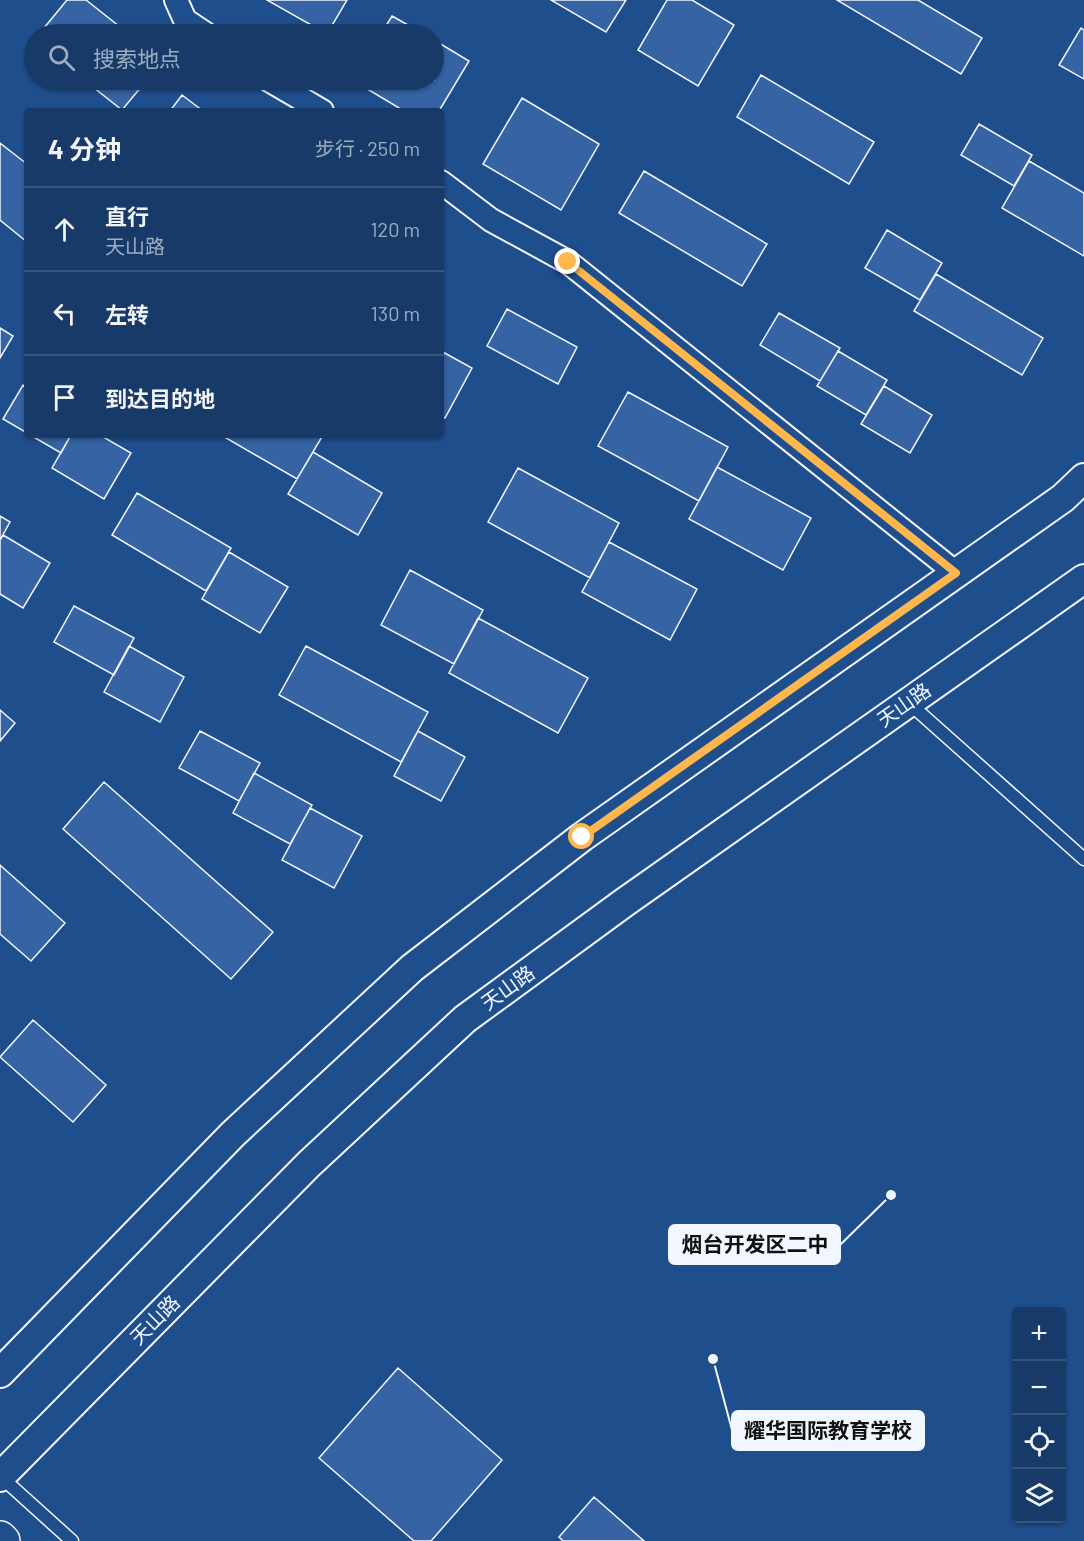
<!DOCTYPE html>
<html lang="zh">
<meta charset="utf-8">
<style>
body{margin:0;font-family:Barlow,"Noto Sans SC",sans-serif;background:#244571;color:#f1f3f6}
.controls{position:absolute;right:18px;bottom:18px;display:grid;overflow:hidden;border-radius:6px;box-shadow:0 2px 4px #0004}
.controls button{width:54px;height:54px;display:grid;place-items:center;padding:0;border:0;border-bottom:2px solid #36547d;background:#173a69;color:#f1f3f6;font:30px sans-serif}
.stop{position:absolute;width:18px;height:18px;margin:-14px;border:4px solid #ffb74d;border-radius:50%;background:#fff}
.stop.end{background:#ffb74d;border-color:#fff;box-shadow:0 2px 6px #0008}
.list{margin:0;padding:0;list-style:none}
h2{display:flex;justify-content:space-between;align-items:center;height:78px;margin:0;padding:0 24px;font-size:26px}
h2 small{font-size:20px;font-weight:400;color:#9eadc0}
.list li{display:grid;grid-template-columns:39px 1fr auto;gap:18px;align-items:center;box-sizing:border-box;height:84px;padding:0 24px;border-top:2px solid #36547d}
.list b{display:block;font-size:22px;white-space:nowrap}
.list p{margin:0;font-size:20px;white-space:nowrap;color:#9eadc0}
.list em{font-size:20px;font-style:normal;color:#9eadc0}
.icon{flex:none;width:33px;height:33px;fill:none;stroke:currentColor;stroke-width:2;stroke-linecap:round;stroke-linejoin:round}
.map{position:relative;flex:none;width:1084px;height:1541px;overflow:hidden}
.search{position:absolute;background:#173a69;box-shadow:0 2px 4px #0004;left:24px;top:24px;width:420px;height:66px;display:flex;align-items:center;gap:15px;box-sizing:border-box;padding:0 21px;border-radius:33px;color:#9eadc0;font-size:22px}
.panel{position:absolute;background:#173a69;box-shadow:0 2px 4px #0004;left:24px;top:108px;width:420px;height:330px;border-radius:6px}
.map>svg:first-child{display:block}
.building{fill:#3563a3;stroke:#f2f6ff;stroke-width:1.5}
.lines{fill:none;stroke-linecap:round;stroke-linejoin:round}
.service-casing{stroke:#f2f6ff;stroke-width:15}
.minor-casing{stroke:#f2f6ff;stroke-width:26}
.tertiary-casing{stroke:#f2f6ff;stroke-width:32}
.primary-casing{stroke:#f2f6ff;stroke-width:36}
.service{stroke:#1f4e8c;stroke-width:12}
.minor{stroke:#1f4e8c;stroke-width:22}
.tertiary{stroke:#1f4e8c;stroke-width:28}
.primary{stroke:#1f4e8c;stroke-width:33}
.route{stroke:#ffb74d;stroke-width:8}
.labels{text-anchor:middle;stroke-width:4.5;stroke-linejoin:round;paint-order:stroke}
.street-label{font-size:20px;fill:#f2f6ff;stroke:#1f4e8c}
.leader{fill:none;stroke:#f2f6ff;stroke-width:2}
.callout-dot{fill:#f2f6ff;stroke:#1f4e8c;stroke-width:2}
.callout{fill:#f2f6ff;stroke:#f2f6ff;stroke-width:2}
.callout-label{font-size:21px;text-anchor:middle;font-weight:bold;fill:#111}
</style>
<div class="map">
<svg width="1084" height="1541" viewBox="0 0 1084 1541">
<rect width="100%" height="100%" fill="#1f4e8c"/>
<!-- building -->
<path class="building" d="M67,0H86L129,34H39Z
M267,0H347L327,34Z
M551,0H626L606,32Z
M667,0H692L734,25L698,86L638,50Z
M837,0H918L982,38L961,74Z
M392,16L424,34H381Z
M1081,28L1084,30V79L1059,65Z
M434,40L469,61L439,111H404L354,81L355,80H434Z
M761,75L874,142L849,184L737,117Z
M84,80H147L122,110Z
M182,95L203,111H170Z
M522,98L599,144L561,210L483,164Z
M979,124L1032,155L1014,186L961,155Z
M0,143L27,164V242L0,220Z
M1029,161L1084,193V256L1002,208Z
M644,171L767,244L742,286L619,213Z
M887,230L942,263L920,300L865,268Z
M936,274L1043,338L1022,375L914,311Z
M507,309L577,347L558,384L487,346Z
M779,313L840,348L820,381L760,345Z
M0,328L13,336L0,358Z
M441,351L472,368L445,418L441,416Z
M838,351L887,380L866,415L817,386Z
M23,385L27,388V433L3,419Z
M884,386L932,415L910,453L861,424Z
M628,392L728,447L699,501L598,446Z
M30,435H71L61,453Z
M71,435H100L131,453L104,499L52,468Z
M221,435H323L297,479Z
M313,452L382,493L358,535L288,494Z
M717,467L811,518L783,570L689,519Z
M518,468L619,523L590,578L488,522Z
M137,493L231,548L206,591L112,535Z
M0,516L10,522L0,540Z
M3,535L50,563L23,608L0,594V540Z
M609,542L697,589L670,640L582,592Z
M229,552L288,587L260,633L202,599Z
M410,570L483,610L454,664L381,625Z
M74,606L134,638L114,675L54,642Z
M478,618L588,678L558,733L449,673Z
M129,646L184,677L160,722L104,692Z
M306,646L428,712L401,762L279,695Z
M0,710L15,723L0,741Z
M200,731L260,763L239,801L179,768Z
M418,731L465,757L441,801L394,776Z
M254,773L312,805L290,844L233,813Z
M104,782L273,932L231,979L63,829Z
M310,808L362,836L334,888L282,860Z
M0,865L65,923L31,961L0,934Z
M33,1020L106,1085L73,1122L0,1057Z
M398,1368L502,1460L431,1541H414L319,1458Z
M594,1497L644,1541H563L559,1537Z"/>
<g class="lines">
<defs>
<path id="service" d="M909,703L1084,859
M0,1476L72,1541"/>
<path id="minor" d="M176,0L185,20L206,34
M269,80L322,111
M441,182L491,220L568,262L956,573"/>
<path id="tertiary" d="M0,1373L233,1134L412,968L582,837L1063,498L1084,478
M0,1477L309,1164L465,1019L625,902L1084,579"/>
<path id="primary" d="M0,1538L3,1541"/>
</defs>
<!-- service casing -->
<use href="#service" class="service-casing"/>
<!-- minor casing -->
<use href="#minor" class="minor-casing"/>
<!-- tertiary casing -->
<use href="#tertiary" class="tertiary-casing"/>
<!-- primary casing -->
<use href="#primary" class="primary-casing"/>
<!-- service -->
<use href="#service" class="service"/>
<!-- minor -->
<use href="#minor" class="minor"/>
<!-- tertiary -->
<use href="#tertiary" class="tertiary"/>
<!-- primary -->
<use href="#primary" class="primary"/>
</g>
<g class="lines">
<!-- route -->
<path class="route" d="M568,262L956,573L582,837"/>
</g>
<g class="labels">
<!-- street labels -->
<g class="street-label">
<text transform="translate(904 705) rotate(-35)" y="7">天山路</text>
<text transform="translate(508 988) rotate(-36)" y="7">天山路</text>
<text transform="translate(155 1320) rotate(-45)" y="7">天山路</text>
</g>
</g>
<!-- callouts -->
<path class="leader" d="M891 1195L840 1245M713 1359L732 1430"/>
<g class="callout-dot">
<circle cx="891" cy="1195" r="6"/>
<circle cx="713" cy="1359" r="6"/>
</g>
<g class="callout">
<rect x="669" y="1225" width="171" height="39" rx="6"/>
<rect x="732" y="1411" width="192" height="39" rx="6"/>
</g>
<g class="callout-label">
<text x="755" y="1252">烟台开发区二中</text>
<text x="828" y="1438">耀华国际教育学校</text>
</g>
</svg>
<div class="controls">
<button>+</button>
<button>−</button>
<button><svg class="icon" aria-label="locate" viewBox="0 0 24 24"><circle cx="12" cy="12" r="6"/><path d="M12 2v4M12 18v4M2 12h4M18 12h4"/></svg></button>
<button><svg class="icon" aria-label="layers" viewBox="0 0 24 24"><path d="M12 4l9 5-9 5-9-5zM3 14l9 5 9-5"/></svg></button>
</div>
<div class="stop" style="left:582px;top:837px"></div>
<div class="stop end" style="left:568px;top:262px"></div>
<div class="search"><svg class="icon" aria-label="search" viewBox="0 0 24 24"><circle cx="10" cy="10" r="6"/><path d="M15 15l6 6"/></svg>搜索地点</div>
<section class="panel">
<h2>4 分钟<small>步行 · 250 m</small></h2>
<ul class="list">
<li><svg class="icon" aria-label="ahead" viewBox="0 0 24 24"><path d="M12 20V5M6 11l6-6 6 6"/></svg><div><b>直行</b><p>天山路</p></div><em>120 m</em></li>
<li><svg class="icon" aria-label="left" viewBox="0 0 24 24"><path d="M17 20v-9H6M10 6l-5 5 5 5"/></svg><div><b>左转</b></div><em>130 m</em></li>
<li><svg class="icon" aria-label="arrive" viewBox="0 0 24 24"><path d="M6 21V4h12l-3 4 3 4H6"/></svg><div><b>到达目的地</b></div></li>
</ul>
</section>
</div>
